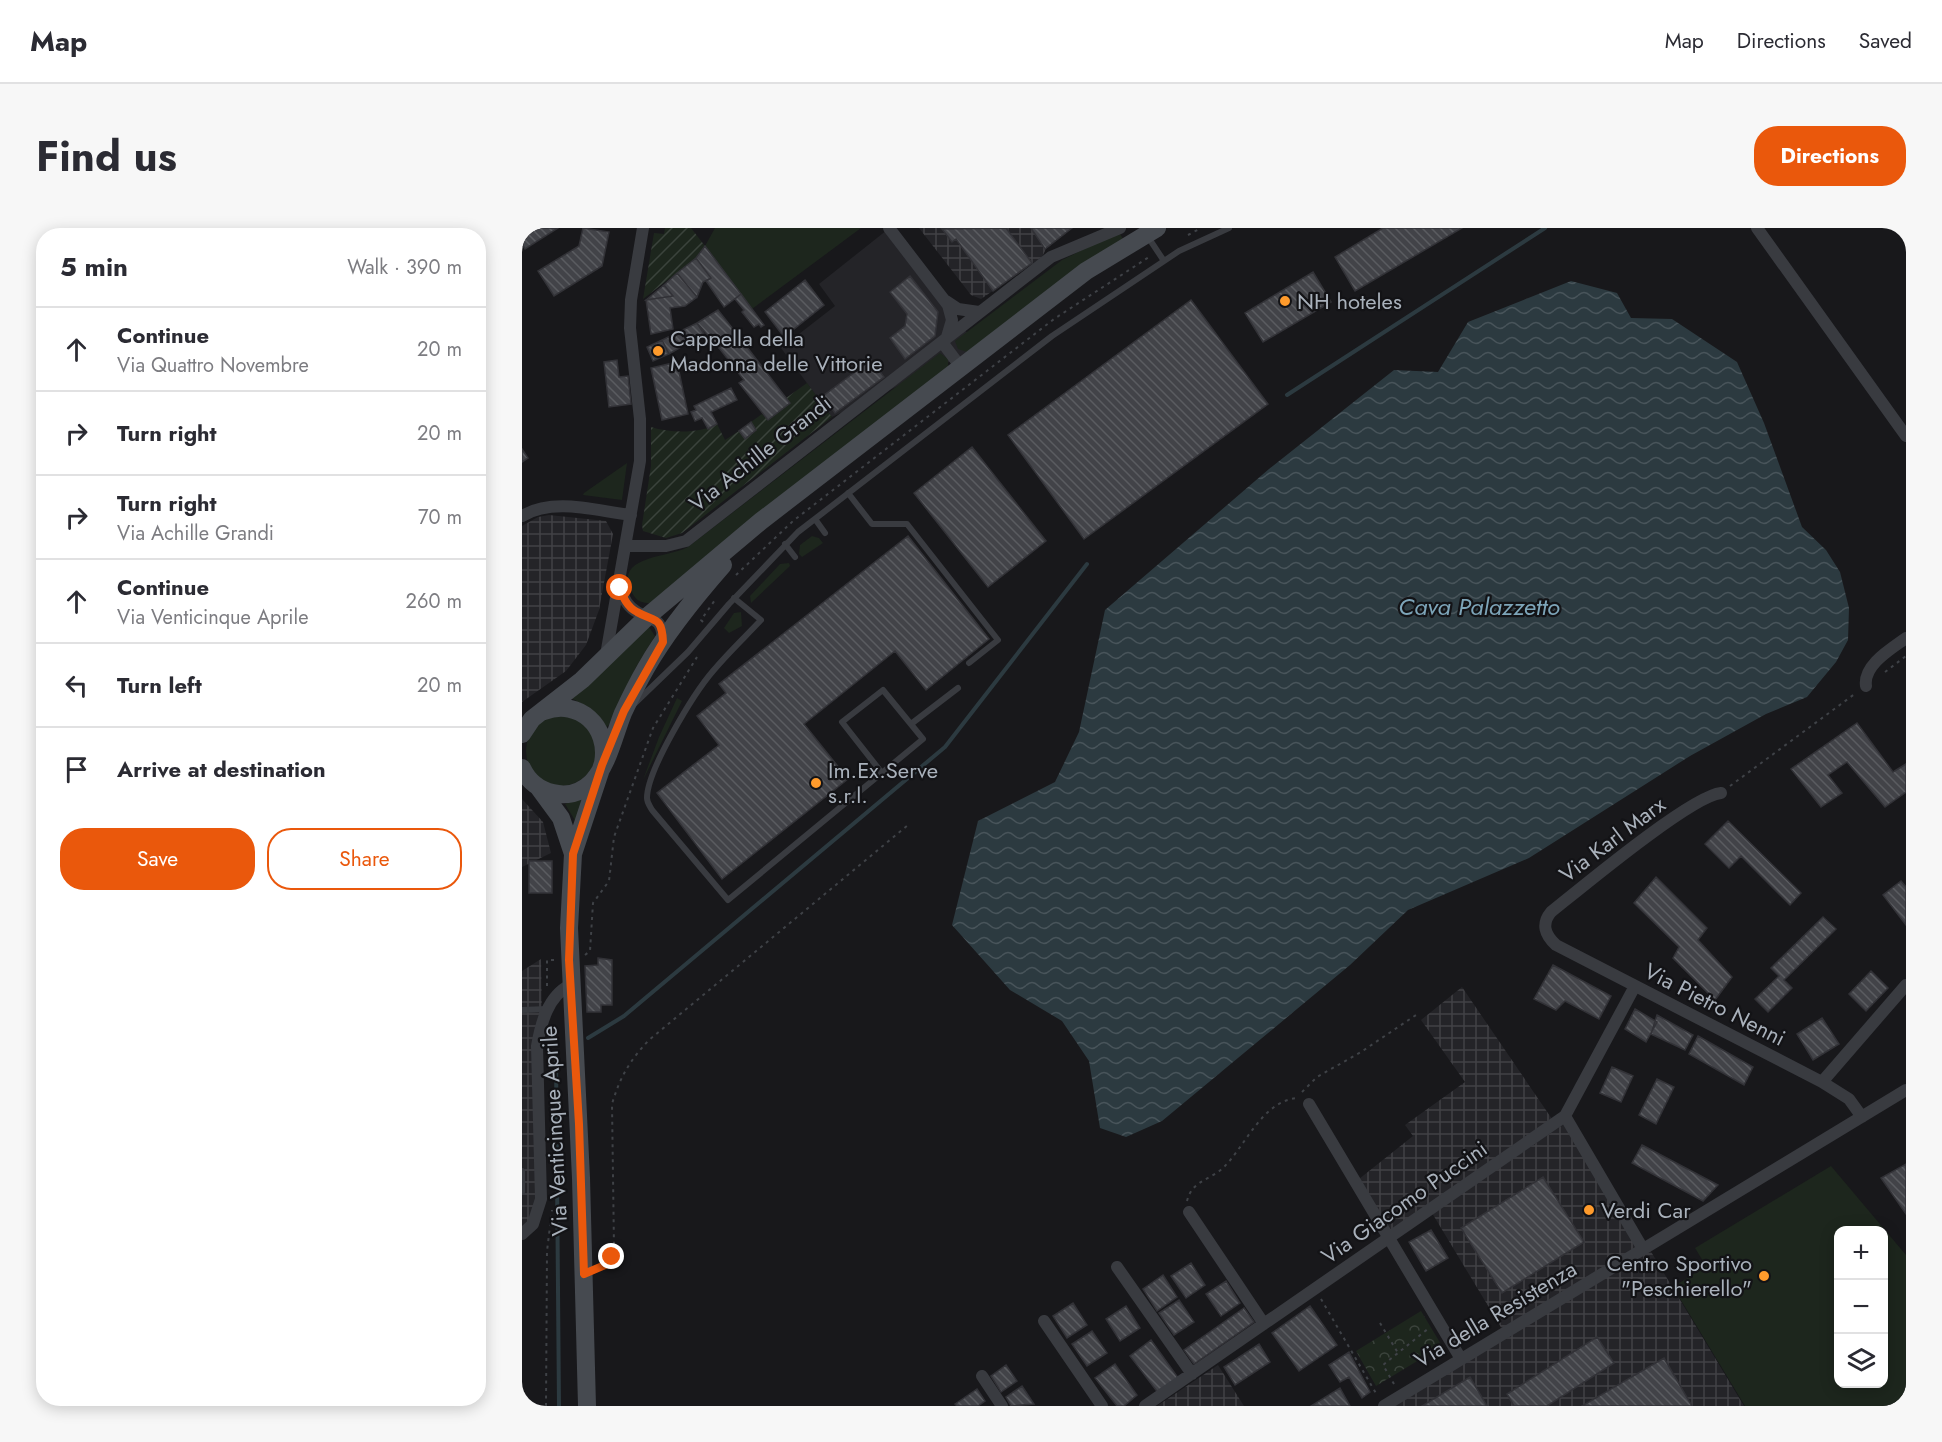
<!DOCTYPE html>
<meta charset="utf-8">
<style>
body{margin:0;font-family:Jost,sans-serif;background:#f7f7f7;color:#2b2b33}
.controls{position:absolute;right:18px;bottom:18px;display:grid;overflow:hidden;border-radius:12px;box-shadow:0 3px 15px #0003}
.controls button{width:54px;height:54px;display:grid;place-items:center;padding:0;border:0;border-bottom:2px solid #e1e1e2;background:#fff;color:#2b2b33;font:30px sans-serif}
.stop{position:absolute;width:18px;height:18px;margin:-14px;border:4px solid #ea580c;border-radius:50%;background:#fff}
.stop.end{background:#ea580c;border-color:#fff;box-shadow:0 2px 6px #0008}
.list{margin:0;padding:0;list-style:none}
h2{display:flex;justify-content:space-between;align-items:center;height:78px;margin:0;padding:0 24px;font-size:26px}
h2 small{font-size:20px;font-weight:400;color:#7c7c81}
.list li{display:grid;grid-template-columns:39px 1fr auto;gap:18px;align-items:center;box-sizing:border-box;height:84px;padding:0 24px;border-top:2px solid #e1e1e2}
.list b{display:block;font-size:22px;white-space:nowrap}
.list p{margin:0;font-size:20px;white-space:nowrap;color:#7c7c81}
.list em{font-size:20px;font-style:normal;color:#7c7c81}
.actions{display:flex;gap:12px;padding:18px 24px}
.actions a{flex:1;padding:14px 0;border:2px solid #ea580c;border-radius:24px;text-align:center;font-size:21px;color:#ea580c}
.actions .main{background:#ea580c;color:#fff}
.icon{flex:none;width:33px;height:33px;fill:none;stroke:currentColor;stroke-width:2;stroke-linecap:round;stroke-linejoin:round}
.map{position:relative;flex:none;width:1384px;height:1178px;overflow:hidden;border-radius:24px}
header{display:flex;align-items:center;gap:36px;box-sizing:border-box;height:84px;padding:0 30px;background:#fff;border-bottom:2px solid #e1e1e2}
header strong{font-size:28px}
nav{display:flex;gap:33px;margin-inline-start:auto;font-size:21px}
.intro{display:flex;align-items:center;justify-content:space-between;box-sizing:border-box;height:144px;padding:0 36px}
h1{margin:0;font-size:42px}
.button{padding:15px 27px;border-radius:24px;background:#ea580c;color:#fff;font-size:21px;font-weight:700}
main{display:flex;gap:36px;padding:0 36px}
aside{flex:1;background:#fff;border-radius:24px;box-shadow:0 3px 15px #0003}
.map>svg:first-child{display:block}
.built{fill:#242428}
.industrial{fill:url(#industrial-grid)}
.grass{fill:#1d261d;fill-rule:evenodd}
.forest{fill:url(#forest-crowns)}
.garden{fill:url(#garden-furrows)}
.water{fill:url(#water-waves)}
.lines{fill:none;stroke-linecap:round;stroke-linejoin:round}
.stream{stroke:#2c3a40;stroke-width:4}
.building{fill:url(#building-back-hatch);stroke:#323237;stroke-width:1.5}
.path{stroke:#3f4247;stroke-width:2;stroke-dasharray:3 4.5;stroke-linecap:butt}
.service{stroke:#393b40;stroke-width:6}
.minor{stroke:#393b40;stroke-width:12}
.secondary{stroke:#464a50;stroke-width:18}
.route{stroke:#ea580c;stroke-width:8}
.poi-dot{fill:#ff9b2c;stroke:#131316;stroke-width:2}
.labels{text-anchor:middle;stroke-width:4.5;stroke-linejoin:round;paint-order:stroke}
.poi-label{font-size:22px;fill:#a9b1bb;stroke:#131316;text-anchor:start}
.street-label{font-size:22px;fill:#a9b1bb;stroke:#131316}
.water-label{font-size:24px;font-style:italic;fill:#7da5b9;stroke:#131316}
</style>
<header>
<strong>Map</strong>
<nav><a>Map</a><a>Directions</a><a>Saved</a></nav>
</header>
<div class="intro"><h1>Find us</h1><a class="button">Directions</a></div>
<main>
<aside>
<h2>5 min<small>Walk · 390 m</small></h2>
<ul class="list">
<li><svg class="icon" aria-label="ahead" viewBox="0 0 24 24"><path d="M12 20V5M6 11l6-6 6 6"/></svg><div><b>Continue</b><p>Via Quattro Novembre</p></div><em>20 m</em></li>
<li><svg class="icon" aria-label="right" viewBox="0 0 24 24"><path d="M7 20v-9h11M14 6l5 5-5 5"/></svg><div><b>Turn right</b></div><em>20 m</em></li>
<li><svg class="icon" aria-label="right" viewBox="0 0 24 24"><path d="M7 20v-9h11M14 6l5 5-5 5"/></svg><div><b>Turn right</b><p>Via Achille Grandi</p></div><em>70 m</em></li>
<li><svg class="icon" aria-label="ahead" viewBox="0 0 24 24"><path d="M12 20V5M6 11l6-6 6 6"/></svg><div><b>Continue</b><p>Via Venticinque Aprile</p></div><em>260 m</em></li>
<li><svg class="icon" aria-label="left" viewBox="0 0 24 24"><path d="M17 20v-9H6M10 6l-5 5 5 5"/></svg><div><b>Turn left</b></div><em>20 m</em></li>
<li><svg class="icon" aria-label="arrive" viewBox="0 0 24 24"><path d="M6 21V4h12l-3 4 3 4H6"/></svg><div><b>Arrive at destination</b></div></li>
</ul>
<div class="actions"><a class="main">Save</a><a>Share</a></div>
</aside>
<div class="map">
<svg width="1384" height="1178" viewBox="0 0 1384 1178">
<defs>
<pattern id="industrial-grid" width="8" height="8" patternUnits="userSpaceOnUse" patternTransform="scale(1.5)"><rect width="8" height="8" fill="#242428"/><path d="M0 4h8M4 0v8" fill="none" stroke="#414145"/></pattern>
<pattern id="forest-crowns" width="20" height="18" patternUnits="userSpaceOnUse" patternTransform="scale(1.5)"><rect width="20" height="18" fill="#1d261d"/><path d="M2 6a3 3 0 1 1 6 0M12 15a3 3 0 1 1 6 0" fill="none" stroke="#3b433c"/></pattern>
<pattern id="garden-furrows" width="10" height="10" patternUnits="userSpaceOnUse" patternTransform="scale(1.5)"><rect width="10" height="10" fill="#1d261d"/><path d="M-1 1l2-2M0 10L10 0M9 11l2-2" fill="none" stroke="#3b433c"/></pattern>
<pattern id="water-waves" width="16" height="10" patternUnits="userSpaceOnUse" patternTransform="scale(1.5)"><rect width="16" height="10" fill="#2c3a40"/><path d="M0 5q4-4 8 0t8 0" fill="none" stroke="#48545a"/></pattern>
<pattern id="building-back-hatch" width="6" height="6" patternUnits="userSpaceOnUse" patternTransform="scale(1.5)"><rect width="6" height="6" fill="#424348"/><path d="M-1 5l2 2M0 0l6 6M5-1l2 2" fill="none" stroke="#5a5c60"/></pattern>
</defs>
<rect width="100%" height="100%" fill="#18181b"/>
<!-- built -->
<path class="built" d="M365,2L457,120L310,189L259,120L313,78L297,56Z"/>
<!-- industrial -->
<path class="industrial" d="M397,0H550L524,21L520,29L459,71L449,67Z
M27,287L84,293L91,306L77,382L64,417L44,443L0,474V298L16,289Z
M0,571L21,594L29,625L0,639Z
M19,731L23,973L12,1003L0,1012V743Z
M940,759L1030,891L868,1004L837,951L891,908L883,897L943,854L899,792Z
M1042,896L1114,1019L980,1101L910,985Z
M1128,1022L1222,1178H869Z
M696,1137L722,1178H635Z"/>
<!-- grass -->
<path class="grass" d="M193,0H339L230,81L183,18Z
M597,4L601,11L445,124L436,121L433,113L540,32Z
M418,125L426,131V139L128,375C121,375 116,374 112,368C86,327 148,330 166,319Z
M105,235L100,272L61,267L62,265Z
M290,308L297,310L301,315L280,329L277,326L278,317Z
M267,335L268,338L229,375L228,368L258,336Z
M219,384L220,398L207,405L202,400L212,385Z
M127,399L133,408L114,439L87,497L84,499L69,481L49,470Z
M155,470L160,473L121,552L137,509Z
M4 523a35 35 0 1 1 70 0a35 35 0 1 1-70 0Z
M59,570L60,572L54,594L43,576Z
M1309,938L1384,1027V1178H1223L1151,1059L1184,1038L1173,1020ZM1316,1002H1362V1156H1316Z"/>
<!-- forest -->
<path class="forest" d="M899,1083L920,1118L854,1158L834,1123Z"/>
<!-- garden -->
<path class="garden" d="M143,0H169L183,18L174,30L121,71L132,5L142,6Z
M285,155L310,189L160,305L144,310L121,303L120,297L129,238V199C148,205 177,206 195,196L203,212L217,203L223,211L234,203L229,194L240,186L246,192L268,175L264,170Z"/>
<!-- water -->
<path class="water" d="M1049,53L1095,65L1109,90L1150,91L1215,134L1242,195L1280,299L1304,322L1318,344L1327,380L1326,412L1314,434L1285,469L1244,486L1168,528L1007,630L886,682L828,737L640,893L604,909L578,900L567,833L540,793L488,762L430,697L456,593L533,554L557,504L583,382L747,241L872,142L916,144L946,94Z"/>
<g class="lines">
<!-- stream -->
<path class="stream" d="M765,167L1023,0
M66,810L102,788L423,519L565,336
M34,827L37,1178"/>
</g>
<!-- building -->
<path class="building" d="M0,0H36L3,21L0,16Z
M61,0L87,4L80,38L32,68L16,43L57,18Z
M484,0L510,35L471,63L434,11L430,14L420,1Z
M509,0H550L523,21Z
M861,0H940L833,63L813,29Z
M183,18L219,66L202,79L184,53L189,50L174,30Z
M174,30L189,50L181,54L175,69L155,45Z
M791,44L809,74L741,114L723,85Z
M155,45L175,69L163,78L148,80L151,101L129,106L124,72L151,68L142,57Z
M388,48L416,84L413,108L383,131L368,110L383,98L385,86L368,64Z
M283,52L302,77L262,109L243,84Z
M142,57L151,68L124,72Z
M219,66L230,81L242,97L239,99L237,96L232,99L220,84L222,82L213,71Z
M669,72L746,176L562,311L486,207Z
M196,82L215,106L197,120L175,95Z
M175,95L182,106L147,126L140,112Z
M215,106L268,175L246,192L217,155L222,152L197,120Z
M140,112L147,126L131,133L125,119Z
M95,132L97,149L106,148L109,176L87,179L82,134Z
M349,132L362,149L313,185L301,168Z
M155,134L166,186L140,192L129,140Z
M209,160L215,172L189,184L195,196L186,201L180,190L173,193L169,184L174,182L172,178Z
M229,194L234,202L223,211L217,203Z
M450,219L524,313L466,359L392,265Z
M0,221L6,230L0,234Z
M386,308L467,411L404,462L373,423L282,496L326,551L200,651L135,565L197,517L175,488L204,465L197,456Z
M1335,495L1371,544L1384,536V564L1363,579L1325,534L1306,547L1320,565L1299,579L1269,541Z
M1206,593L1279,665L1268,677L1219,628L1207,640L1183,616Z
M7,633H30V665H7Z
M1134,649L1185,700L1176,712L1210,749L1193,772L1151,730L1157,719L1112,675Z
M1379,653L1384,659V697L1361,667Z
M1301,689L1314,701L1262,752L1270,760L1246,784L1233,771L1257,748L1249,740Z
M76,730L90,732V777H79V784H65L63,738L76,737Z
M1031,737L1089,768L1077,791L1043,773L1034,782L1012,771Z
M1349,743L1366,760L1344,783L1327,766Z
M1113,781L1135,794L1124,814L1103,801Z
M1135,787L1171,807L1163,822L1129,806Z
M1300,790L1317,816L1291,832L1275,806Z
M1176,808L1231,839L1222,857L1167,826Z
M1090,839L1111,848L1099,874L1078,865Z
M1135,851L1152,859L1134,896L1117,887Z
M1120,917L1196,957L1181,973L1110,935Z
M1384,936V986L1359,950Z
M1021,949L1062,1014L980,1065L939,1000Z
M909,1002L926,1030L904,1043L887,1014Z
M669,1035L683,1057L664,1070L649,1048Z
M641,1047L655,1069L635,1083L621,1061Z
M704,1053L718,1075L699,1088L684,1066Z
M657,1072L672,1094L652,1107L637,1085Z
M551,1075L565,1097L545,1110L531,1088Z
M604,1078L618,1100L598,1113L584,1091Z
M788,1078L815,1117L777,1143L750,1105Z
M722,1080L732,1094L672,1136L662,1122Z
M570,1103L585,1125L565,1138L550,1116Z
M1075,1109L1092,1135L1025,1178H992L985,1166Z
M629,1112L657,1151L637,1166L608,1128Z
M737,1116L748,1134L713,1157L702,1139Z
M827,1124L848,1164L840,1170L827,1149L818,1154L807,1137Z
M1142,1130L1170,1178H1060Z
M593,1136L615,1167L602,1178H595L573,1150Z
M484,1137L495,1153L479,1164L469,1148Z
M948,1149L965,1178H900Z
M500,1158L512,1176L489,1178L484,1169Z
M818,1160L828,1178H789Z
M455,1161L463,1173L456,1178H435L433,1176Z"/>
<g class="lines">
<!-- path -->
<path class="path" d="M666,7L679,0
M214,347L271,293L532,91L627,29
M181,394L179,392L193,372
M1363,444L1384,428
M1208,558L1334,465
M63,727L68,723L71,675L87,653L92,609L131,500L175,429
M25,758V732H32
M780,864L795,849L839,824L894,787
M665,973C670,952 689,952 702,939C724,917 741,872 776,870
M76,1040L83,1037L92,1019L90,876C98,849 108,832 127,812L386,597
M799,1071L855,1167
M858,1095L876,1125
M872,1156L861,1137L907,1100
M24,1178L25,1023L30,982"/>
<!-- service -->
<path class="service" d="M626,9L642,33
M326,265L350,296H385L476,412L447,435
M293,291L303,305
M263,316L273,329
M212,370L239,392C223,409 206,425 191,443C172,465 125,542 125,570C125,575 128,578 130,582L206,672L401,511L361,462L320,494L360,545
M110,478L166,424L207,376L276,304L530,108L657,23L707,0
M389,496L436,460
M0,782L26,781
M0,943V964"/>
<!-- minor -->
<path class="minor" d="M367,0L426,77L430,92L425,109
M1235,0L1384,208
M424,73L436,81L457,84
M420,114L438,138
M0,288C32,269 74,283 109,287
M103,318H144L164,313L529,29L598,0
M98,360C101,370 106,379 115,384C131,394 140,387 141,414
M84,427L118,233V191L108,100L109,72L121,0
M1344,458C1341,437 1369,421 1384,410
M1199,565C1169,568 1059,660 1029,684C1019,696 1023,707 1034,717L1300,854L1327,871L1340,889
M1300,854L1384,757
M787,876L939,1131
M1043,888L1121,1021
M667,984L742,1096
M0,1006L11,996L19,971L15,818C19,795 26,768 48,757
M595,1039L670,1146
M522,1093L580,1178
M460,1148L480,1178
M623,1178L1043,888L1113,758
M862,1178L1384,862"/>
<!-- secondary -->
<path class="secondary" d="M22,483C57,470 88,499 81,535L51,626L47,700L59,950L65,1178
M0,506L10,491L60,452L126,388L239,293L564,43L635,0
M0,540C12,566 47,576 69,555C86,538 92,507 101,485C108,470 116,454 124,440C145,403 173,369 201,337
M17,560L39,590L51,626"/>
</g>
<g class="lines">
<!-- route -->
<path class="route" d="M90,1029L83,1037L62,1046L57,896L47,732L51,626L80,537L102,483L141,414C140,387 132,394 115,384C105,379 101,369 98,360"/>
</g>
<!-- markers -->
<g class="poi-dot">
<circle cx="763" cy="73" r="6"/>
<circle cx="136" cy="123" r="6"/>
<circle cx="294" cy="555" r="6"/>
<circle cx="1067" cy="982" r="6"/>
<circle cx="1242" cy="1048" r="6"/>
</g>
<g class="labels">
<!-- poi labels -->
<g class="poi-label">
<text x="775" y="81">NH hoteles</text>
<text x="148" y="118">Cappella della<tspan x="148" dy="25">Madonna delle Vittorie</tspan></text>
<text x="306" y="550">Im.Ex.Serve<tspan x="306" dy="25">s.r.l.</tspan></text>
<text x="1079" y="990">Verdi Car</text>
<text x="1230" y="1043" text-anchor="end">Centro Sportivo<tspan x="1230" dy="25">"Peschierello"</tspan></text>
</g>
<!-- street labels -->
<g class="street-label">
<text transform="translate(238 225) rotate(-38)" y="8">Via Achille Grandi</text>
<text transform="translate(1090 611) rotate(-37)" y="8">Via Karl Marx</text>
<text transform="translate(1193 776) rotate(27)" y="8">Via Pietro Nenni</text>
<text transform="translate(32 903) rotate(-93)" y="8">Via Venticinque Aprile</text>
<text transform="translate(882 974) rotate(-35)" y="8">Via Giacomo Puccini</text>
<text transform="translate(973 1086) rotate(-31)" y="8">Via della Resistenza</text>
</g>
<!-- water labels -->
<g class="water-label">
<text x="957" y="387">Cava Palazzetto</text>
</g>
</g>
</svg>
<div class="controls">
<button>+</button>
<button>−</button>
<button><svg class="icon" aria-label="layers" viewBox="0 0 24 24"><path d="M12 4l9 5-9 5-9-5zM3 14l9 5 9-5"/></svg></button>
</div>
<div class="stop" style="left:98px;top:360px"></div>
<div class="stop end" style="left:90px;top:1029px"></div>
</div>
</main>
